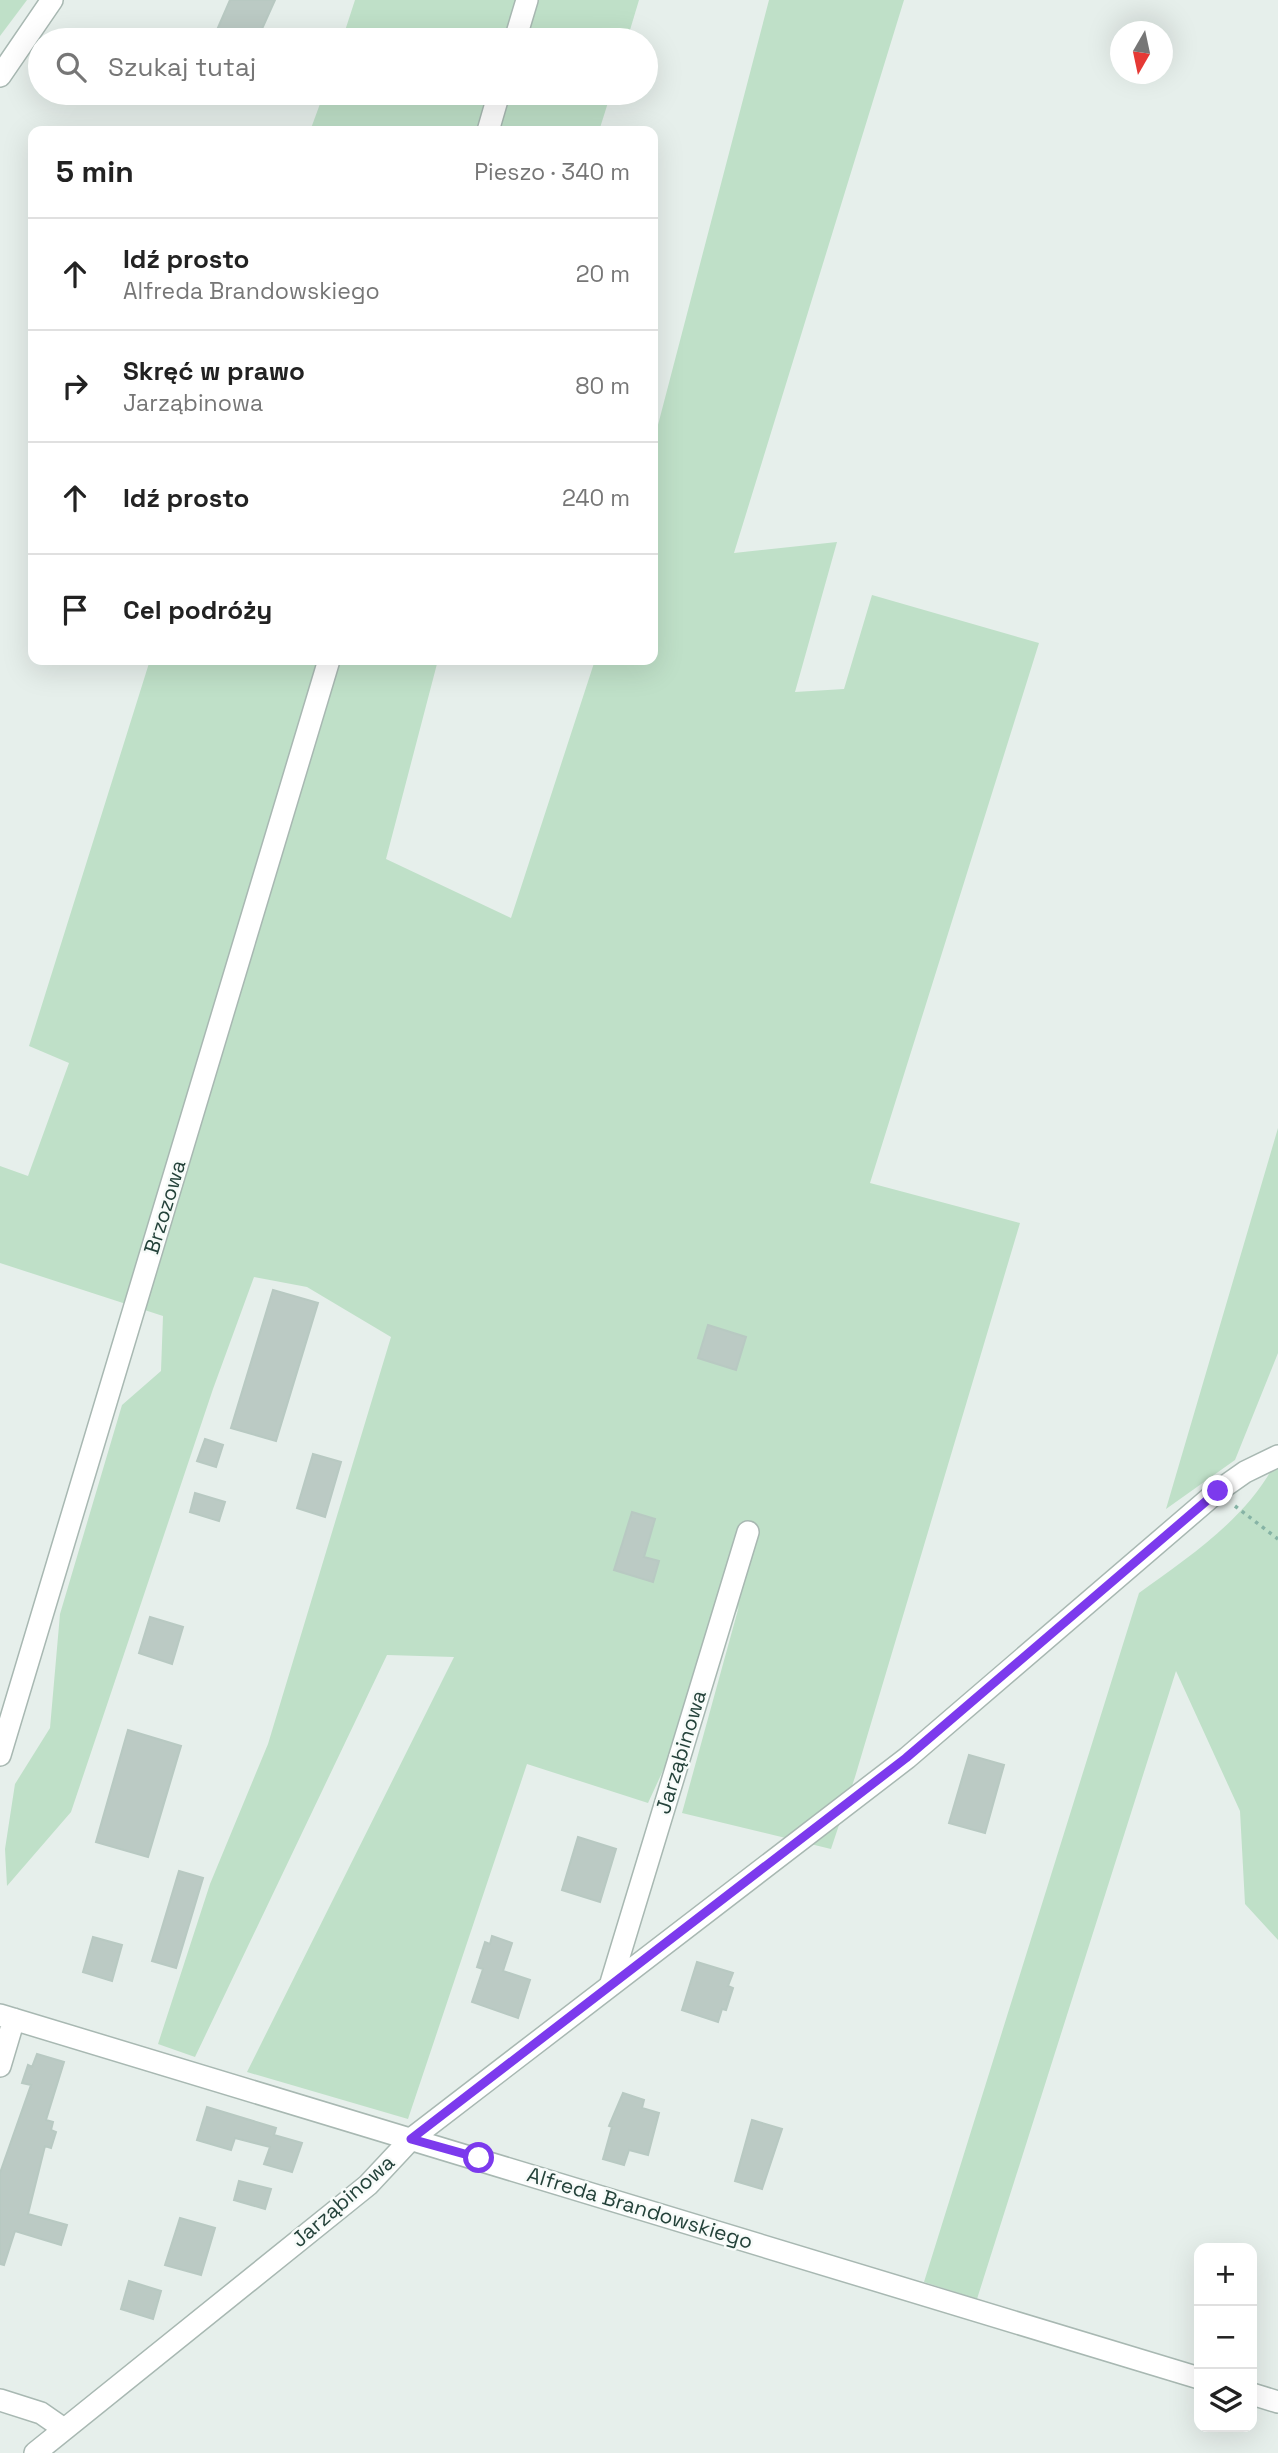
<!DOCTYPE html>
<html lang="pl">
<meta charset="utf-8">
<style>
body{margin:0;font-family:"Space Grotesk",sans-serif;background:#f2f2f2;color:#222}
.controls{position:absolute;right:21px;bottom:21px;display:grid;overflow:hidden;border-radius:14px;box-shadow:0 7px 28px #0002}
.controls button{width:63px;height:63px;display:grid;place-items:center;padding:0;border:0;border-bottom:2px solid #e0e0e0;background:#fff;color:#222;font:35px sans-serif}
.compass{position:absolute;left:1110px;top:21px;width:63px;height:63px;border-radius:50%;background:#fff;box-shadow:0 7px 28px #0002;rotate:189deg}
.stop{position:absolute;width:21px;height:21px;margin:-16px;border:5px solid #7c3aed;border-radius:50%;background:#fff}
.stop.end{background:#7c3aed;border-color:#fff;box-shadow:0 2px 7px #0008}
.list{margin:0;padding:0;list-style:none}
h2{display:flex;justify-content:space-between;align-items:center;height:91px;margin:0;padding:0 28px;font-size:30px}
h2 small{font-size:23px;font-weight:400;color:#767676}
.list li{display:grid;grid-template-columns:46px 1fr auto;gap:21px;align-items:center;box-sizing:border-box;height:112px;padding:0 28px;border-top:2px solid #e0e0e0}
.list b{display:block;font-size:26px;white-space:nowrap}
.list p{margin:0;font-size:23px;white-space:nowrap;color:#767676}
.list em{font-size:23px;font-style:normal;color:#767676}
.icon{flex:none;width:38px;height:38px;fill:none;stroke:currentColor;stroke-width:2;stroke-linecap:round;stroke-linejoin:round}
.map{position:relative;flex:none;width:1278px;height:2453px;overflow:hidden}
.search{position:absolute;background:#fff;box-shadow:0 7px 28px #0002;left:28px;top:28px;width:630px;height:77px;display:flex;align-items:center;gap:18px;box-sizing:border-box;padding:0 24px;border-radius:38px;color:#767676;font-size:26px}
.panel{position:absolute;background:#fff;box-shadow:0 7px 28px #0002;left:28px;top:126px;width:630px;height:539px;border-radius:14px}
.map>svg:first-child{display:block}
.green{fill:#bfe0c8}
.building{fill:#bbcac4;stroke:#b8c9c2;stroke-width:2}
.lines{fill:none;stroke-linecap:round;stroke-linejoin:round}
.minor-casing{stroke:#a8b8b2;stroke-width:24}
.path{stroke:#86b3a5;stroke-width:3.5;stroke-dasharray:3.5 5;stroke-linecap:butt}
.minor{stroke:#fff;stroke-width:21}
.route{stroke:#7c3aed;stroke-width:9}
.labels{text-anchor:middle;stroke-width:5;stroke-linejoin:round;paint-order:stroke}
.street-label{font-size:21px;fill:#24423a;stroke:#f7fbf9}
</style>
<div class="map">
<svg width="1278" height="2453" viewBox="0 0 1278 2453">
<rect width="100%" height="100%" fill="#e6efeb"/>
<!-- green -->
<path class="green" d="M0,0H27L0,36Z
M355,0H639L627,40H342Z
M769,0H904L734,553L837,542L795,692L844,689L872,595L1039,643L870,1183L1020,1223L855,1777L831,1849L682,1813L739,1606L648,1803L527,1764L408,2119L247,2072L454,1657L387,1655L195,2057L158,2044L210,1884L268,1744L391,1337L307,1287L254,1277L213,1389L71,1812L7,1886L5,1849L15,1784L50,1728L60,1614L122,1405L161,1371L163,1316L0,1263V1166L28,1176L69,1063L29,1046L150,660H438L386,859L511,918L595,660H653V444Z
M324,93H611L599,131H310Z
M1278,1128V1353L1235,1460L1166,1509Z
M1278,1457V1940L1245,1904L1240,1811L1176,1671L977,2299L924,2282L1139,1593C1190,1556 1251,1516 1278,1457Z"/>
<!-- building -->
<path class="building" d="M230,0H275L257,40H241L217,30Z
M273,1290L318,1303L276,1441L231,1428Z
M708,1325L746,1337L736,1370L698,1358Z
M205,1439L223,1445L216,1467L197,1461Z
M313,1454L341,1462L325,1517L297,1508Z
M195,1493L225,1502L219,1521L190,1512Z
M632,1512L655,1519L644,1557L659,1561L653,1582L614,1570Z
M150,1617L183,1627L172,1664L139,1653Z
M128,1730L181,1746L148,1857L96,1842Z
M969,1755L1004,1765L985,1833L949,1823Z
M578,1837L616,1849L600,1902L562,1890Z
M179,1871L203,1878L176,1968L152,1961Z
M492,1936L512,1943L503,1971L530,1980L518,2018L472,2002L483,1969L477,1967L485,1942L490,1944Z
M93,1937L122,1945L112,1981L83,1972Z
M697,1962L733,1973L728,1986L733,1988L726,2010L722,2009L718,2022L682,2010Z
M37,2054L64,2062L46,2120L53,2122L51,2130L56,2132L51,2148L45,2146L28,2214L67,2225L61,2245L15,2231L4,2265L0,2264V2173L31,2085L22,2083L28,2065L32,2067Z
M623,2093L644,2100L642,2108L659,2113L648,2155L629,2150L624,2165L603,2159L612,2127L609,2126Z
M207,2107L276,2128L274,2135L302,2143L292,2172L264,2164L270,2147L235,2138L231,2150L197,2140Z
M752,2120L782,2129L762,2189L735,2181Z
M239,2181L271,2189L265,2209L234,2200Z
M180,2218L215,2228L201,2275L165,2265Z
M129,2281L161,2291L153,2319L121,2309Z"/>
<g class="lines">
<defs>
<path id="minor" d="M515,40L527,0
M0,76L52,0
M488,131L499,93
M0,1755L329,660
M610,1986L748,1532
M0,2015L1199,2378
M0,2066L14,2019
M1252,2394L1278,2402
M0,2400L41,2413L64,2429
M35,2453L368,2185L411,2139L907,1758L1218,1491L1245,1472L1278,1456"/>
</defs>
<!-- minor casing -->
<use href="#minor" class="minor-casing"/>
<!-- path -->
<path class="path" d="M1235,1506L1278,1539"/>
<!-- minor -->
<use href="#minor" class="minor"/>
</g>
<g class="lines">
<!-- route -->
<path class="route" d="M479,2158L411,2139L906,1758L1218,1491"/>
</g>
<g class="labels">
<!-- street labels -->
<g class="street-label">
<text transform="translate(165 1207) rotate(-73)" y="7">Brzozowa</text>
<text transform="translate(681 1752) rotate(-73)" y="7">Jarząbinowa</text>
<text transform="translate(343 2201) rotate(-41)" y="7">Jarząbinowa</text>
<text transform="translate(640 2208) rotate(17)" y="7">Alfreda Brandowskiego</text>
</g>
</g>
</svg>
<div class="controls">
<button>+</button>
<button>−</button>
<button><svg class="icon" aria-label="layers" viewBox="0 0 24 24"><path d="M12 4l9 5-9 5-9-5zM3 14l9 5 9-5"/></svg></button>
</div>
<svg class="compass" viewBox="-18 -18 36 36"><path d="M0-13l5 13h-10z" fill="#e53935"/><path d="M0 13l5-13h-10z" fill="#767676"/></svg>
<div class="stop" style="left:479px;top:2158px"></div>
<div class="stop end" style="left:1218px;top:1491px"></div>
<div class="search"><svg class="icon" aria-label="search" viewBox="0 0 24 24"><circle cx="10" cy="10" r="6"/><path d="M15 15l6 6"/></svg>Szukaj tutaj</div>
<section class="panel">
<h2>5 min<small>Pieszo · 340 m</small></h2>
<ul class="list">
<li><svg class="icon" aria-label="ahead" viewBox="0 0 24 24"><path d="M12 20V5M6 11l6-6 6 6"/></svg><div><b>Idź prosto</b><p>Alfreda Brandowskiego</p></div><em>20 m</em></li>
<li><svg class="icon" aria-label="right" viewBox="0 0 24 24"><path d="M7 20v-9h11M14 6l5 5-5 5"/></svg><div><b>Skręć w prawo</b><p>Jarząbinowa</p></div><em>80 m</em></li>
<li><svg class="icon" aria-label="ahead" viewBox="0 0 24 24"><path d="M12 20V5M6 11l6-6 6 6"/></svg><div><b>Idź prosto</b></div><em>240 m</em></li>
<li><svg class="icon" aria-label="arrive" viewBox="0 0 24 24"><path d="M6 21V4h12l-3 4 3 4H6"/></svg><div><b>Cel podróży</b></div></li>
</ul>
</section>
</div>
